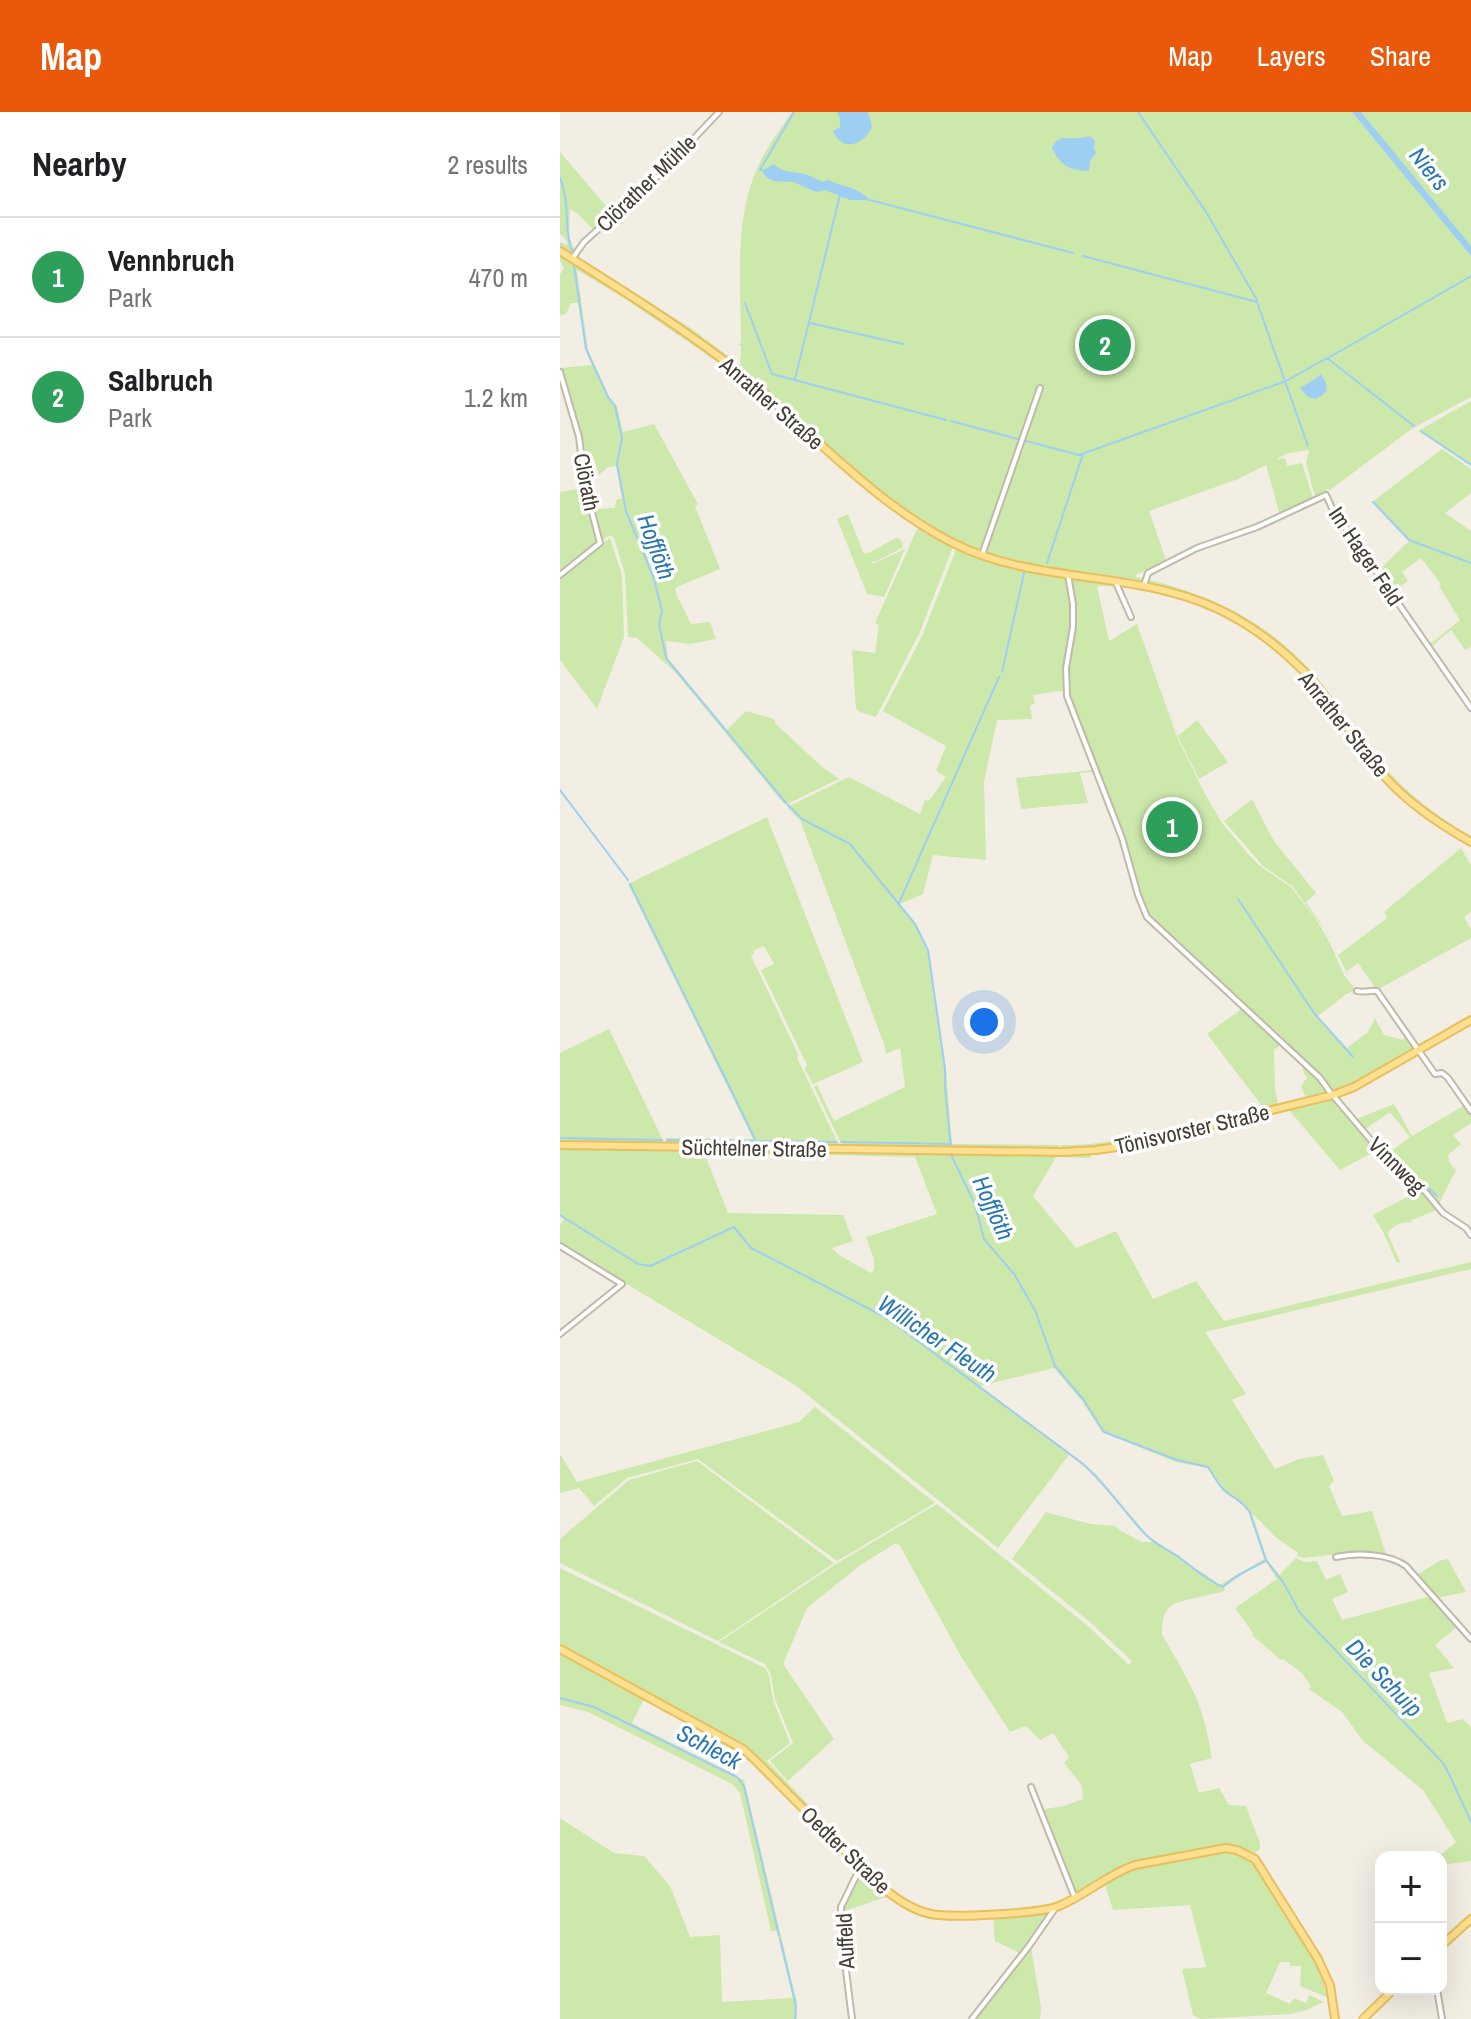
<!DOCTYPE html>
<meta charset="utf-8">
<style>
body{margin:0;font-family:"Archivo Narrow",sans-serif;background:#f6f6f6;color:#202124}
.controls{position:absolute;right:24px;bottom:24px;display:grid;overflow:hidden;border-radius:16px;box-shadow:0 8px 32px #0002}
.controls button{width:72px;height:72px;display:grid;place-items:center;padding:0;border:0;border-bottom:2px solid #e0e0e0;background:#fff;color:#202124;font:40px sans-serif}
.you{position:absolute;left:424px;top:910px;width:28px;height:28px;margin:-20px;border:6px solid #fff;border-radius:50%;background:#1a73e8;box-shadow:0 0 0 12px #1a73e833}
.badge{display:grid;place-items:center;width:52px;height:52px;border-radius:50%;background:#ea580c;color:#fff;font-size:26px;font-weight:700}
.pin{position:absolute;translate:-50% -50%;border:4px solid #fff;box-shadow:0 2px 8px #0006}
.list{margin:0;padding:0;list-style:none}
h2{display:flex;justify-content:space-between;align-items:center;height:104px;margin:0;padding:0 32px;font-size:34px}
h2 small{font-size:26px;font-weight:400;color:#757577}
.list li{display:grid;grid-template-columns:52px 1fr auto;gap:24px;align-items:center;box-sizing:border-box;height:120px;padding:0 32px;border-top:2px solid #e0e0e0}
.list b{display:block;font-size:30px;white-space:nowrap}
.list p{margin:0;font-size:26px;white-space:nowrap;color:#757577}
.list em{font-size:26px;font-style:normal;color:#757577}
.map{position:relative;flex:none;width:911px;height:1907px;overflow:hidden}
header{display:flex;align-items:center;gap:48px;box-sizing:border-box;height:112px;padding:0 40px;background:#ea580c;color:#fff}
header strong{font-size:38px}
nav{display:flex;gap:44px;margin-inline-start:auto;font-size:28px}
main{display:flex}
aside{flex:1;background:#fff}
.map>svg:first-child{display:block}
.green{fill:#cce8ab;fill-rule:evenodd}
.water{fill:#9ecff2}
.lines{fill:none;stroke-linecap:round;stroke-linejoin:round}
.stream{stroke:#9ecff2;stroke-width:2}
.minor-casing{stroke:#c1b9a9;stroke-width:8}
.major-casing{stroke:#e7bf5e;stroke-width:10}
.minor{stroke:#fff;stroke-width:4}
.major{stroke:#ffe090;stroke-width:6}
.labels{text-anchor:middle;stroke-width:7;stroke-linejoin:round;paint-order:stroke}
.street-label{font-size:22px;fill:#453e34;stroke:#fff}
.water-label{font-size:24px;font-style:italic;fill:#2a78b3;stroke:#fff}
</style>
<header>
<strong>Map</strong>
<nav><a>Map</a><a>Layers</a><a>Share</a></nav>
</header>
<main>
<aside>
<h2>Nearby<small>2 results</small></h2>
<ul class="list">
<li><span class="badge" style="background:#2e9e5b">1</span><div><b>Vennbruch</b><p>Park</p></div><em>470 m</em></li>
<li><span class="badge" style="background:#2e9e5b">2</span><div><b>Salbruch</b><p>Park</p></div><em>1.2 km</em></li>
</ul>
</aside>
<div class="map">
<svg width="911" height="1907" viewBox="0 0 911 1907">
<rect width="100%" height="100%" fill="#f3eee4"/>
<!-- green -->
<path class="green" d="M232,0H911V285L853,316L770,378L767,377L764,382L755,385L746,350L749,338L729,341L718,346V348L723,346L726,348L727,354L742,351L753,386L720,403L706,353L678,367L589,399L606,448L574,464L583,467L578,470C527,463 476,457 426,442L427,435L420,439L392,428L353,406V401L346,402L299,363L188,265L185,257L181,254L179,257L19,149L17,144L132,217L180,253L181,234L178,232L181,231C181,176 174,116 194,64C202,42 218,20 232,0Z
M0,40L52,101L33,118L18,102L10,97L9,125L15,139C9,143 6,140 0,137V130L8,133L5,126L0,122Z
M0,142C59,180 119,216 174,259C223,297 267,340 313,381L314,384L217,297L156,249L64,186L17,158L28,238L50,286L57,294L63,320L94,312L138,392L135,394L160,457L115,476L117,484L131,512L150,510L156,527L130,532L106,529L108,547L167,618L186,599L214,607L215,611L261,654L279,667L225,693L115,560L77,526L68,525L65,462L54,426L50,423L41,429L33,397L55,396L56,388L62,386L56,354L48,355L39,363L34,347L23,349L21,324L1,256L32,253L26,238L18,191H11L6,202L0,203V162L4,157L0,148Z
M911,289V354L858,319Z
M882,337L911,357V381L885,401L911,419V535L905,538L891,518L872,534L871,536L869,533L900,508L879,474L881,472L861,446L842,460L848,469L832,480L818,459L849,429L812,390Z
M24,376L39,431L0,461V380Z
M288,402L304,442L308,440L309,442L310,440L336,426L340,427L343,432L342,436L315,450L312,449L313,452L345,437L324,485L307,482L277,407Z
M358,415L392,433L393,435L359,522L316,605L300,600L296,597L292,538L315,541L319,513L315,511Z
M50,426L62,463L64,525L37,597L0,548V464Z
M397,435L505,465L508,472H511L512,469L516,466L552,471L555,474H537L549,529L577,512L617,625L644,680L662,711L689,743L700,754L731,775L756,807L770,831L784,863L796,878L785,883L758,904L787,936L808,920L815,906L824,923L843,928L847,923L855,937L799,971L778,980L774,979L759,963L589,805L579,783L569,745L506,578L473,583L475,591L470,594L472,607L437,608L424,670L426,748L373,743L363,782L340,792L357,813L368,838L386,957L392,1032L499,1033L500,1038L532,1041V1043L529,1046L496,1045L473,1084L516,1136L556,1119L593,1187L636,1169L664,1209L911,1150V1157L645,1220L686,1282L672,1288L715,1357L739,1347L763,1343L774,1369L769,1374L782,1404L812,1399L827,1445L795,1440L744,1446L737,1444L738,1441L717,1426L692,1401L707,1447L719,1463L736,1446L744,1450L757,1449L766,1468L780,1462L788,1480L772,1487L782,1508L871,1484L897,1515L875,1533L894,1556L869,1561L887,1611L903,1607L911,1615V1749L881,1753V1745H878L896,1730L863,1678L803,1629L782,1600L749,1577L751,1575L742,1561L723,1547L721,1548L692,1523L693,1521L675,1496L717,1467L706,1450L688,1459L664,1475L665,1479C654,1482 621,1488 614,1492C603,1498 602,1511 602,1522C615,1546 631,1570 640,1596C646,1612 649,1630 652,1646L630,1652L639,1681L659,1676L669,1693L686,1694L700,1731V1737L694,1742L676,1737L576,1751L515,1783L483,1702L485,1697L504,1694L523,1687L521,1672L504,1651L509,1645L493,1621L480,1628L466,1614L450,1620L402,1546L340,1434L336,1431L299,1454L247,1496L223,1552L274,1627L228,1669L210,1649L233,1631L215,1587L211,1563L205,1552L159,1530L276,1452L377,1392L529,1515L569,1553L572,1549L530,1510L452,1447L486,1400L530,1412L555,1414L561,1419L582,1430H592L534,1363L509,1343L438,1436L235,1273L0,1132V1113L4,1107L0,1104V1035H20L22,1038H26L29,1035L256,1039L259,1043H145L168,1101L283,1103L293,1129L272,1136L279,1143L311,1161L314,1158V1147L306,1125L377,1102L355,1045L263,1043V1040L265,1039L287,1034H284L280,1029L254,975L257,973L274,1009L345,975L340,936L326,942L325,935L240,708L227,695L289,665L360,702L365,688L369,689L386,665L376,659L386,634L323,599L362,524ZM494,1256L522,1289L542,1320L616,1350L647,1356L663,1379L676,1386L689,1400L704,1447L660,1473L645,1462L632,1455L620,1444L594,1429L585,1420L536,1362L420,1274Z
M586,467C651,483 704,508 750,558C771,581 787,607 806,632C834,670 869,701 911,724V728L876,707L842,680L823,660L725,539L644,488L589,472Z
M583,519L618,624L637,608L668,650L639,667L618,625Z
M534,658L536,662L532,660L520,661L528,691L461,697L456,666Z
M692,687L714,729L756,781L746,790L763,814L778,843L827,806L824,800L901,736L911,753V800L904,805L911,817V826L817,878L798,851L786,860L791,869L766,819L732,774L703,754L664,709Z
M207,705L303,950L253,972L245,957L247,953L201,858L214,852L204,834L193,839L194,842L191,844L238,942L237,946L278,1031L275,1034L108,1033L106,1026L193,1027L68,772Z
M683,896L722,932L714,938L715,977L718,992L746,985L741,975L747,965L744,962L743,956C754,957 762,972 768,981L766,983L647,1012L643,1008L702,994L647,922Z
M49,917L102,1026L104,1033L0,1031V941Z
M773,986L818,1038L780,1058L729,998L730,996Z
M834,992L852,1024L905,993L911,1000V1011L893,1023L901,1032L888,1043L889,1050L896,1058L879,1092L827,1042L850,1025L830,1000L804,1018L796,1007Z
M641,1009L642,1011L640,1014L549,1035L502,1038L501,1033C549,1034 594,1019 641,1009Z
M860,1078L877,1098L852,1108L851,1111C843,1109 831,1114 828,1122L840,1150L837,1151L823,1120L813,1103Z
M255,1295L375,1391L277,1449L138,1347L67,1366L34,1394L19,1376L0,1381V1342L17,1370L239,1310Z
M137,1349L274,1451L158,1529L0,1451V1427L69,1368Z
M888,1447L906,1480L877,1486L857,1463L879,1449Z
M0,1456L205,1556L209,1564L213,1588L230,1631L207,1649L307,1755L305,1756L192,1642L113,1595L0,1534Z
M0,1539L182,1639L298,1754L296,1758L199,1657L182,1643L84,1587L72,1611L184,1668L237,1891V1907H0V1706L54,1741L84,1744L110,1774L130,1825L160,1823L162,1890L233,1886L217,1819H211L180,1681L172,1672L28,1600L0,1593Z
M667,1739L676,1740L694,1749L746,1831V1835H749C758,1852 768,1867 769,1886L740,1874L741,1854H730V1850H720L706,1881L730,1892L734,1886L746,1891L749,1883L764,1890L746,1898L731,1902L640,1907L633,1903L622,1857L646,1855L630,1793L553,1798L545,1773L514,1792L495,1800L497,1796L565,1758Z
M300,1757L319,1775L366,1802L492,1799L461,1842L435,1829L433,1805C408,1807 378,1813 355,1802C345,1797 336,1791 326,1785L284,1799L282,1796Z
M471,1835L481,1896L480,1907H414Z"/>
<!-- water -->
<path class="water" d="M277,0H308L312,15C303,34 282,40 273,19L280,15V7Z
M792,0H801L911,134V144Z
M529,24L535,28L534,36L536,41L530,49L529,59C511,59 499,53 492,36C498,22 506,27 517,26C521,26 525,25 529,24Z
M214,52C225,62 232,59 244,62C250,64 258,67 263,70L268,68C285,76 293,73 308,86L305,88H290L265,78L256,80L233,70L214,69L207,66L202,59Z
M761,262C768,273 771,281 755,287L748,285L740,276L752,269Z"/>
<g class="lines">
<!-- stream -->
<path class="stream" d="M578,0L646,100L697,188
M204,59L200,58L234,0
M0,66C11,93 3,114 12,140
M306,87L513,141
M523,144L697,190L748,334
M14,154L26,237L48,285L55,294L62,326L57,352L66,399L93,464L102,499L99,512L106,546L226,691
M185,191L212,262L386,308
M250,211L343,232
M768,246L911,164
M235,267L280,83
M391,309L458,327
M861,319L911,353
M466,329L519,343L726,269L767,246L854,314
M813,390L849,428L911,451
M487,451L523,342
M442,560L464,461
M0,678L68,768
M228,693L242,707L290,732L355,812L368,838L385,957V976L392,1045L415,1092L424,1127L454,1162L475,1198L495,1254L523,1287L544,1320L617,1348L648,1355C653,1362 657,1371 663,1377C672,1386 680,1387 689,1399L706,1448L723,1470L740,1501L883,1651L889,1662L911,1710
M70,772L196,1029
M678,787L754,901L793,945
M339,791L439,565
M0,1026L102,1028
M107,1028L277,1030
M281,1030L391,1032
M850,1059L877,1084
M0,1103L78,1152L90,1154L174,1115L191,1136L321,1203L339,1215L522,1351C546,1372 563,1399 585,1422C596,1433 609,1438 621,1447C634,1456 648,1469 663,1475L675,1465L705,1449
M0,1586L34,1595L177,1665L184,1674L219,1824
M220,1827L236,1894L235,1907"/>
<defs>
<path id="minor" d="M12,147L24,130L100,62L159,0
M0,260L19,325L25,374L40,431L0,463
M422,443L480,276
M508,463L513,492V515L506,556L507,584L562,726L578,783L587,805L760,966L770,980L815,1033L863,1077L883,1101L906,1116L911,1123
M556,471L571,505
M584,473L588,461L637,436L697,415L766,383L772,396L911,596
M797,879C804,881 810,878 817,879L875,962L882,961L888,966L911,999
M0,1134L62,1172L0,1222
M776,1445C797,1441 828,1441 846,1454L911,1527
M471,1675L515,1786
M877,1877L882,1907
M292,1907L281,1818V1795L301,1754
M412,1907L469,1834L496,1795"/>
<path id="major" d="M0,139C61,178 124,216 180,261C251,319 311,389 393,431C482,476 590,455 677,507C705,523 730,544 752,568C778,599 798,634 825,665C849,692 879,712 911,730
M0,1033L502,1040L536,1038L570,1033L773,983L794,975L911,908
M0,1537L183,1637L194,1647L318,1772C334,1785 351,1798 371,1802C392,1806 479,1802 499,1794C526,1783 548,1762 575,1753L666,1736L677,1738L695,1747L758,1847L770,1873L775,1907
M881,1834L911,1807
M803,1907L834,1877"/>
</defs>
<!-- minor casing -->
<use href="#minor" class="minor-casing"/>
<!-- major casing -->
<use href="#major" class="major-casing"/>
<!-- minor -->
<use href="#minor" class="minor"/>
<!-- major -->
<use href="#major" class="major"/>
</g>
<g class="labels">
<!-- street labels -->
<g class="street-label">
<text transform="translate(86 71) rotate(-44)" y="8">Clörather Mühle</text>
<text transform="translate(212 291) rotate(41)" y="8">Anrather Straße</text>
<text transform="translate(27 370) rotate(79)" y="8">Clörath</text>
<text transform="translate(806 444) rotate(56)" y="8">Im Hager Feld</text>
<text transform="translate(784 612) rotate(51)" y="8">Anrather Straße</text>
<text transform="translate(632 1017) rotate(-13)" y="8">Tönisvorster Straße</text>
<text transform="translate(194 1036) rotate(1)" y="8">Süchtelner Straße</text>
<text transform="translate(837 1053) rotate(45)" y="8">Vinnweg</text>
<text transform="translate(286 1738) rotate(44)" y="8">Oedter Straße</text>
<text transform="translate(285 1829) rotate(-93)" y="8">Auffeld</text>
</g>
<!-- water labels -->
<g class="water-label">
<text transform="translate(869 57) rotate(51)" y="8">Niers</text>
<text transform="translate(96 435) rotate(70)" y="8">Hofflöth</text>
<text transform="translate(433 1096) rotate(66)" y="8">Hofflöth</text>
<text transform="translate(377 1227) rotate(34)" y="8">Willicher Fleuth</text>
<text transform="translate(824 1566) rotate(46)" y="8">Die Schuip</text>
<text transform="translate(149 1635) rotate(28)" y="8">Schleck</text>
</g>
</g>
</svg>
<div class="controls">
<button>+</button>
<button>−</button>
</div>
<div class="you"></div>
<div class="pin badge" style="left:612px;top:715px;background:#2e9e5b">1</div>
<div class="pin badge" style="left:545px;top:233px;background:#2e9e5b">2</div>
</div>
</main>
